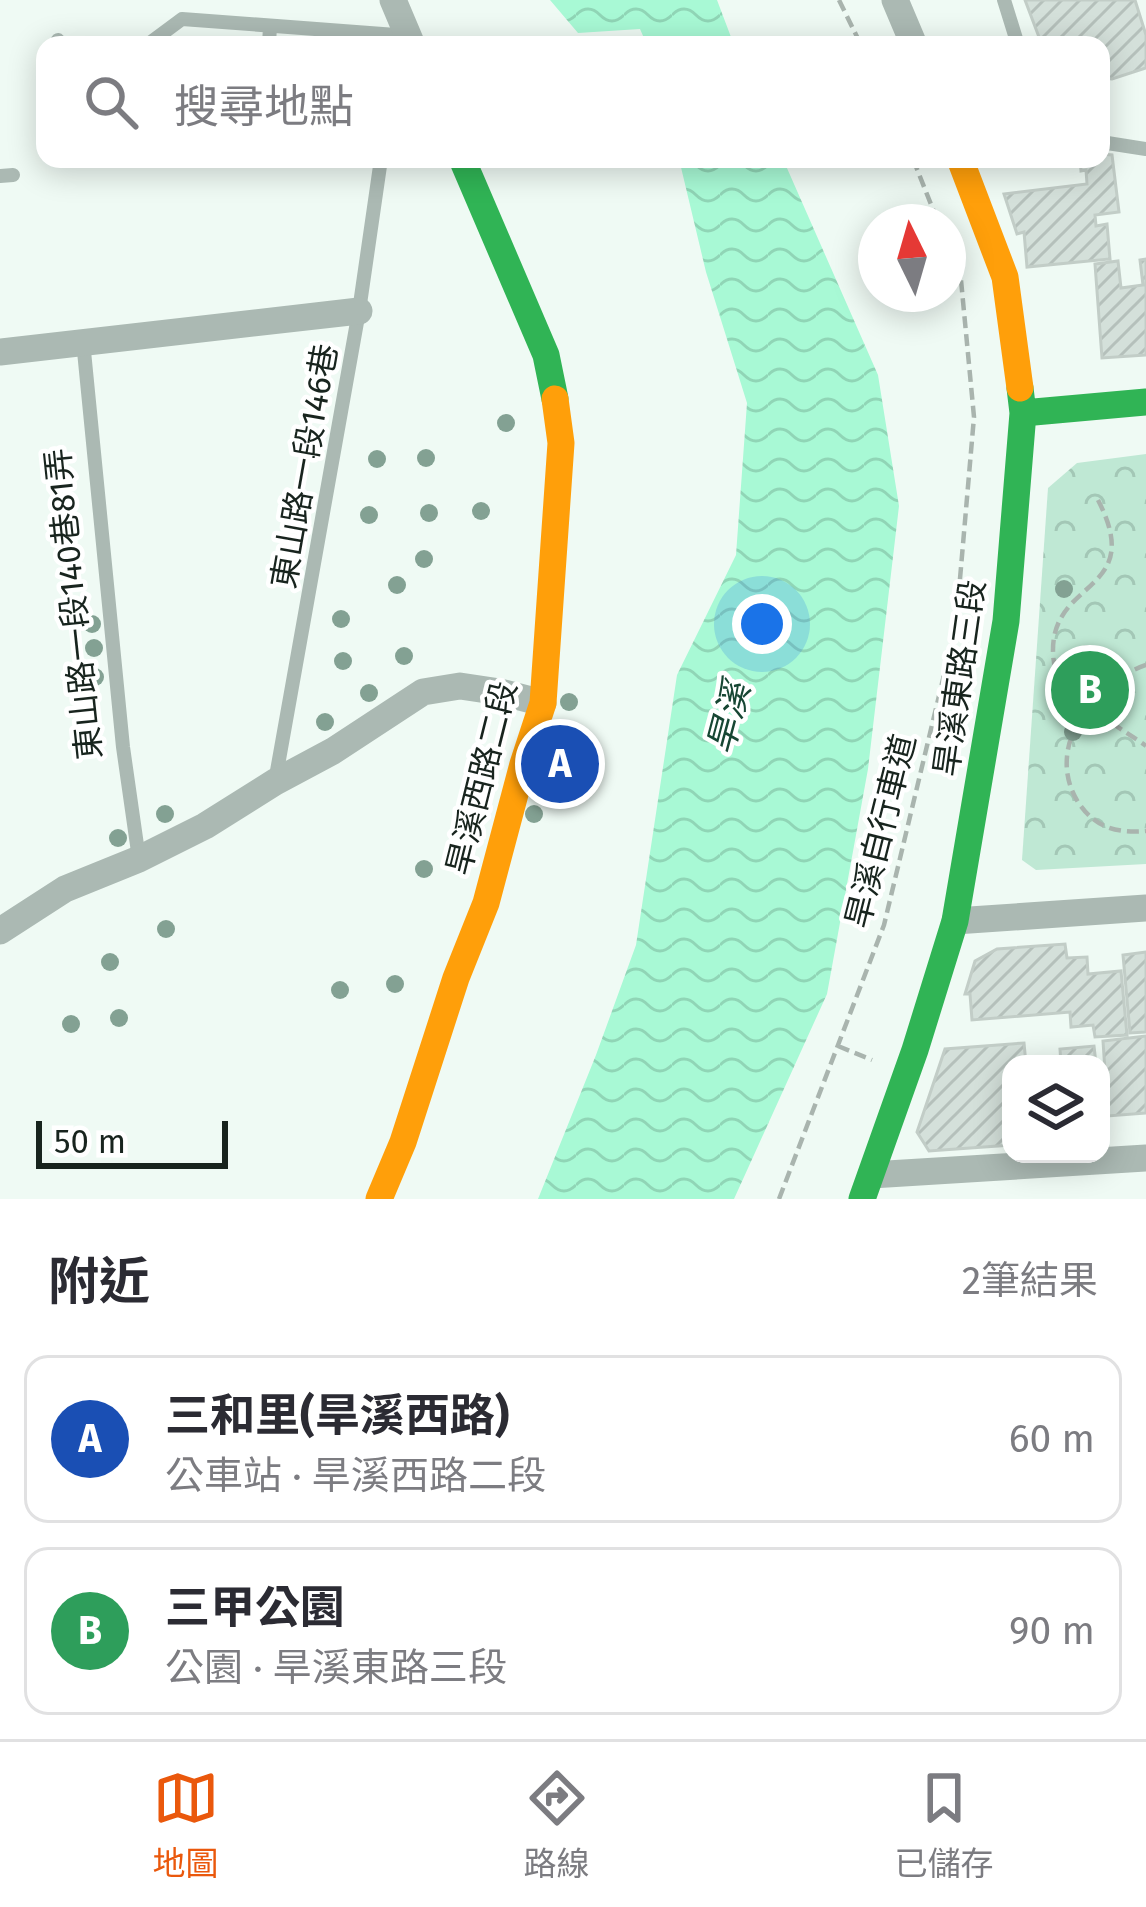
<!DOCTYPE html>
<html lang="zh-TW">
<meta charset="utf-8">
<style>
body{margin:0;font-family:"Fira Sans","Noto Sans TC",sans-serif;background:#f7f7f7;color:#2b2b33}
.controls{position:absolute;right:36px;bottom:36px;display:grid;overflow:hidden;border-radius:24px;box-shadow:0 6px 30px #0003}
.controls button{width:108px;height:108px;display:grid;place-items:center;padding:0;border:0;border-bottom:3px solid #e1e1e2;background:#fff;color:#2b2b33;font:60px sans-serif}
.compass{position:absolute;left:858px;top:204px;width:108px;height:108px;border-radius:50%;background:#fff;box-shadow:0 6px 30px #0003;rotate:355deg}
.scale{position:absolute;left:36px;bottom:30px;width:192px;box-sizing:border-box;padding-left:12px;border:6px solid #18241e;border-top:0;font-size:33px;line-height:42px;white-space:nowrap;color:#18241e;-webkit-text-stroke:9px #fff;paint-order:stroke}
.you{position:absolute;left:762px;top:624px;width:42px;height:42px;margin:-30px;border:9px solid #fff;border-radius:50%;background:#1a73e8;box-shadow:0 0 0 18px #1a73e833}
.badge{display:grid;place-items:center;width:78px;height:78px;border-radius:50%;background:#ea580c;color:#fff;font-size:39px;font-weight:700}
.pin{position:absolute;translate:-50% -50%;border:6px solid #fff;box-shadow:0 3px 12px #0006}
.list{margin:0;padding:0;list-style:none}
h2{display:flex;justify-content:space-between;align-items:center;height:156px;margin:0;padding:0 48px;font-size:51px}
h2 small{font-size:39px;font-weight:400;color:#7c7c81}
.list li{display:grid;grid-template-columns:78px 1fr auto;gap:36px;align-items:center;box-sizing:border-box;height:168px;margin:0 24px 24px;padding:0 24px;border:3px solid #e1e1e2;border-radius:24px}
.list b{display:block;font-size:45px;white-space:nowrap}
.list p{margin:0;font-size:39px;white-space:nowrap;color:#7c7c81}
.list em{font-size:39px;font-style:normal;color:#7c7c81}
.icon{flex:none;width:66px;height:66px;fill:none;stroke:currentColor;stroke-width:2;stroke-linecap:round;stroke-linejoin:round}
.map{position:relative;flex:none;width:1146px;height:1199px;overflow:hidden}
.search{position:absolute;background:#fff;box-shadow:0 6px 30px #0003;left:36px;right:36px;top:36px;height:132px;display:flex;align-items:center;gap:30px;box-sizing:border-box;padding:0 42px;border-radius:24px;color:#7c7c81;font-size:45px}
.sheet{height:540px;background:#fff}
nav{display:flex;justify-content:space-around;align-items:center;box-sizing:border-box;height:168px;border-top:3px solid #e1e1e2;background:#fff;font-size:33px;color:#7c7c81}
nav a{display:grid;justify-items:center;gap:6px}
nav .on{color:#ea580c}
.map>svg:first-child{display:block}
.park{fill:url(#park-crowns)}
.water{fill:url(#water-waves)}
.building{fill:url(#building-hatch);stroke:#c2cdc7;stroke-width:3}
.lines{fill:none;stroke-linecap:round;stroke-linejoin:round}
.path{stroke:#a9b4ae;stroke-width:4.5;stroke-dasharray:12 6;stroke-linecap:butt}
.lane{stroke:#abb9b3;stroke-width:14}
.street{stroke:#abb9b3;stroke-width:27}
.fast{stroke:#30b455;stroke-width:27}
.slow{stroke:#ff9f0a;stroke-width:27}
.tree{fill:#83a193}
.labels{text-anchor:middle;stroke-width:9;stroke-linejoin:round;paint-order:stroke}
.street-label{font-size:33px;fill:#18241e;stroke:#fff}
.water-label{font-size:36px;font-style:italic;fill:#164633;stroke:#fff}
</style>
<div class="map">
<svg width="1146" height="1199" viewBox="0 0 1146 1199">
<defs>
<pattern id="park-crowns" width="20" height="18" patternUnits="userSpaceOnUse" patternTransform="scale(3)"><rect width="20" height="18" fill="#bfe8d4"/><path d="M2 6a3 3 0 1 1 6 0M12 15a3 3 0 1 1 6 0" fill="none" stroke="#a3c7b6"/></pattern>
<pattern id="water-waves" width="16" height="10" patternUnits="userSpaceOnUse" patternTransform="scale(3)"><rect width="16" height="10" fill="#a8f9d5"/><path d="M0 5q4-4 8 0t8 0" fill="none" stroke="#90d5b6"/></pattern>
<pattern id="building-hatch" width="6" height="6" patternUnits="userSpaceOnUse" patternTransform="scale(3)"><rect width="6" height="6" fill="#d4e0da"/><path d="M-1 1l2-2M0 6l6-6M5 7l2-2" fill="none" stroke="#b5c0bb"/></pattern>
</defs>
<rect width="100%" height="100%" fill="#effaf4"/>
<!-- park -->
<path class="park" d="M1146,454V864L1036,870L1022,860L1048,488L1077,463Z"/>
<!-- water -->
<path class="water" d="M550,0H717L734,45H647L640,29L578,33Z
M679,159H783L878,375L899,506L868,769L827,994L734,1199H538L596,1055L636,945L677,675L736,555L747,403L706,272Z"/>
<!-- building -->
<path class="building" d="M1025,0H1135L1146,35V68L1112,79L1101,78V45H1042Z
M1101,154L1112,155L1119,212L1095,215L1096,226L1107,224L1110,259L1027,267L1024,232L1017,234L1004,194L1087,184L1086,170L1081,171L1080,159H1101Z
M1146,259V355L1102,358L1095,264L1118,261L1121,288L1143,285L1140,260Z
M1065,944L1067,958L1087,957L1088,974L1121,971L1127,1035L1095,1037L1093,1025L1071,1027L1070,1012L972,1020L970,994H965L975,961L997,949Z
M1146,952V1032L1130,1033L1123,955Z
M1146,1036V1113L1108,1116L1103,1041Z
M1024,1043L1026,1064H1011V1145L929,1151L917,1132L945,1049Z
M1094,1046L1096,1064H1061L1060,1049Z"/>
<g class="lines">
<!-- path -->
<path class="path" d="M839,0L861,45
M913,159L938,222
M1098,500C1146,593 1053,578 1053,650C1053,659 1054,668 1059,676C1075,702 1121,728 1146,746
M1146,665C1092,683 1042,750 1080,805C1097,829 1119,833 1146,831
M838,1046L872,1060
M779,1199L884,925L956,625L974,417L961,280L948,247"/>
<!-- lane -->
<path class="lane" d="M1004,0L1018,45
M58,40L62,45
M147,45L182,19L409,36
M269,45L270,26
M1101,142L1146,149
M0,176L13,175
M83,341L123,747L139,859
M275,782L359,311L381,159"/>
<!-- street -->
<path class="street" d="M393,0L412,45
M895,0L914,45
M0,352L359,311
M955,921L1146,908
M0,931L65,889L139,859L205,826L275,782L333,751L423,692L460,686L500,692L543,703
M871,1175L1146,1158"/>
<!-- fast -->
<path class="fast" d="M462,159L546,355L555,399
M1023,413L1146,402
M862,1199L915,1050L955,921L1006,621L1023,413L1020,388"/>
<!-- slow -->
<path class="slow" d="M960,159L1005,277L1020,388
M379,1199L403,1142L456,978L486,903L523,764L543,703L561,443L555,399"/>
</g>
<!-- trees -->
<g class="tree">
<circle cx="506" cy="423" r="9"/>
<circle cx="426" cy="458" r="9"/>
<circle cx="377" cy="459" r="9"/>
<circle cx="481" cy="511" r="9"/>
<circle cx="429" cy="513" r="9"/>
<circle cx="369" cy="515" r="9"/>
<circle cx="424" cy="559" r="9"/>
<circle cx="397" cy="585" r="9"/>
<circle cx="1064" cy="589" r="9"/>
<circle cx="341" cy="619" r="9"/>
<circle cx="92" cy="624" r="9"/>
<circle cx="94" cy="648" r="9"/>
<circle cx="1087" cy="654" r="9"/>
<circle cx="404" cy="656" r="9"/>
<circle cx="343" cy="661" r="9"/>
<circle cx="95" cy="677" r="9"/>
<circle cx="369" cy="693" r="9"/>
<circle cx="569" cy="702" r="9"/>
<circle cx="325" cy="722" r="9"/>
<circle cx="1073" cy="732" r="9"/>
<circle cx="165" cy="814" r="9"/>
<circle cx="534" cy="814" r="9"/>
<circle cx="118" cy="838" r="9"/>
<circle cx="424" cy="869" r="9"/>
<circle cx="166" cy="929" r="9"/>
<circle cx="110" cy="962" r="9"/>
<circle cx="395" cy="984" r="9"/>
<circle cx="340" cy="990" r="9"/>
<circle cx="119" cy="1018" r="9"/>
<circle cx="71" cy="1024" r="9"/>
</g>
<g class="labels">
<!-- street labels -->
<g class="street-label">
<text transform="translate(304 466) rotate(-80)" y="12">東山路一段146巷</text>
<text transform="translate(73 604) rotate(-96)" y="12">東山路一段140巷81弄</text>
<text transform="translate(959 678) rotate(-82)" y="12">旱溪東路三段</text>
<text transform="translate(481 778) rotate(-76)" y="12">旱溪西路二段</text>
<text transform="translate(880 831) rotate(-76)" y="12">旱溪自行車道</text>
</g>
<!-- water labels -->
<g class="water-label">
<text transform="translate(728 718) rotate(-75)" y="13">旱溪</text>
</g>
</g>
</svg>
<div class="controls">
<button><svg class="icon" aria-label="layers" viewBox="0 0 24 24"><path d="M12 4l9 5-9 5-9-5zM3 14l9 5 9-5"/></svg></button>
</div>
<svg class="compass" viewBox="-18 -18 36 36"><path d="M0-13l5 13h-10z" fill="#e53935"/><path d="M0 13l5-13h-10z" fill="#7c7c81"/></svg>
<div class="scale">50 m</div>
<div class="you"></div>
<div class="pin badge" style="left:560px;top:764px;background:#1a4fb4">A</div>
<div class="pin badge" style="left:1090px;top:690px;background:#2e9e5b">B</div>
<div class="search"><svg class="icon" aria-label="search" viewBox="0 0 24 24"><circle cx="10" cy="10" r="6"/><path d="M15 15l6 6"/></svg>搜尋地點</div>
</div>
<section class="sheet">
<h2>附近<small>2筆結果</small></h2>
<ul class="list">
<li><span class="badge" style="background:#1a4fb4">A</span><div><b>三和里(旱溪西路)</b><p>公車站 · 旱溪西路二段</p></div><em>60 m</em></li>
<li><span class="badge" style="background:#2e9e5b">B</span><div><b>三甲公園</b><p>公園 · 旱溪東路三段</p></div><em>90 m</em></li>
</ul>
</section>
<nav>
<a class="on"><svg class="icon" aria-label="map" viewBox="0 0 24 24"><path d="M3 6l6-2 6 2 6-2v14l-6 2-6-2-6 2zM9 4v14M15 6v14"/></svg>地圖</a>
<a><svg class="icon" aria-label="directions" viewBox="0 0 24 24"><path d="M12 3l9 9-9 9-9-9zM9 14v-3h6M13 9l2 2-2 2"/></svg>路線</a>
<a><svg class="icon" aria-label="saved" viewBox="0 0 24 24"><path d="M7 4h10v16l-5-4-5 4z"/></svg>已儲存</a>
</nav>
